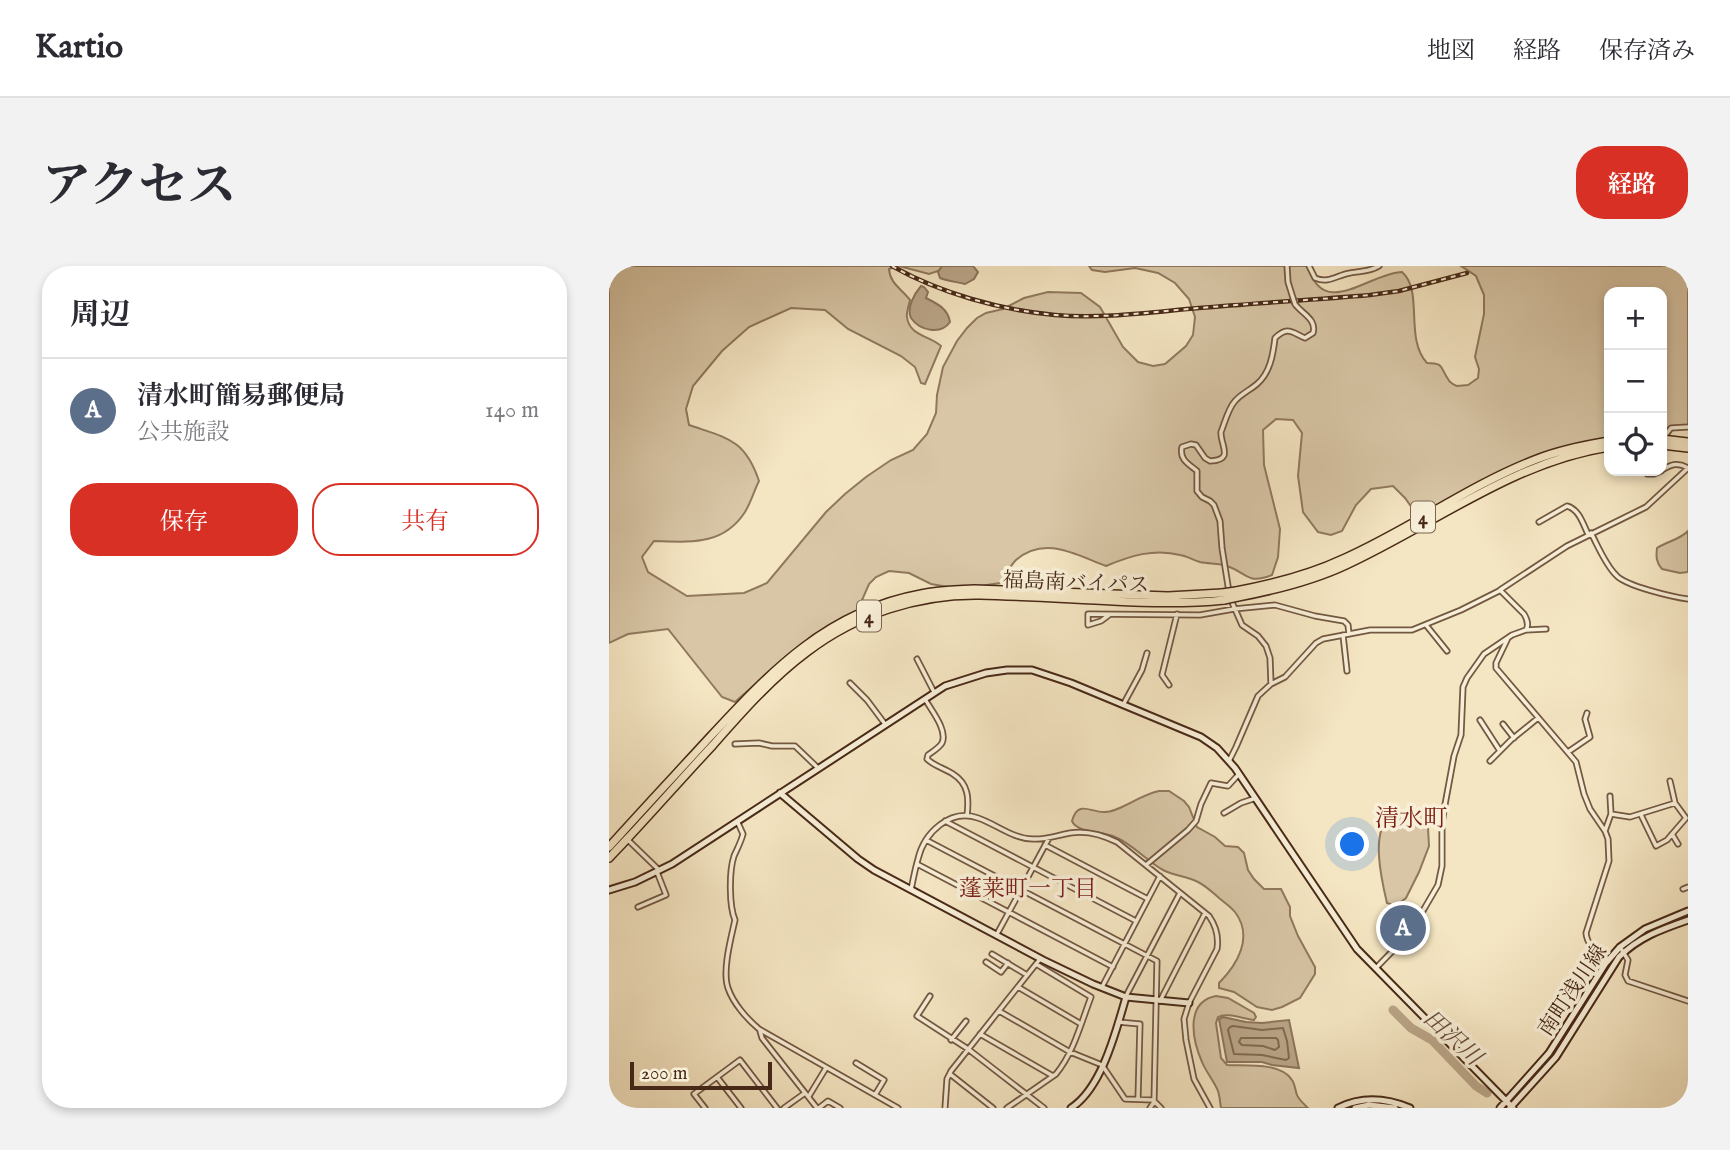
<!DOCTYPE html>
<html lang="ja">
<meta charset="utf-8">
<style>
body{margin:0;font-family:"IM FELL English","Noto Serif JP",serif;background:#f2f2f3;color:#2b2b33}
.controls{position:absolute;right:21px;top:21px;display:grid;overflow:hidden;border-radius:14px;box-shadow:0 4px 10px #0003}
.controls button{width:63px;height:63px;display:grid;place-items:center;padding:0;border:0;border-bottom:2px solid #e1e1e2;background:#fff;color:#2b2b33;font:35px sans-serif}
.scale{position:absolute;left:21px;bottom:18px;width:142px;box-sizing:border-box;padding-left:7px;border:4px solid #482917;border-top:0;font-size:19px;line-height:24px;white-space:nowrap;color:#482917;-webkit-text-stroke:5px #f8efd8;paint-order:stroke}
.you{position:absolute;left:744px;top:579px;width:24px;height:24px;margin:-18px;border:5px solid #fff;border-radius:50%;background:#1a73e8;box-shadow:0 0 0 10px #1a73e833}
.badge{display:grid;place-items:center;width:46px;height:46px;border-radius:50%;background:#d93025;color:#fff;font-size:23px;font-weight:700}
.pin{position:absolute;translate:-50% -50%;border:4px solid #fff;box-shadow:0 2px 7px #0006}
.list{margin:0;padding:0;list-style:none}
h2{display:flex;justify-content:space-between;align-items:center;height:91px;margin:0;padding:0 28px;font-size:30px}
h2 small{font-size:23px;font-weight:400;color:#7c7c81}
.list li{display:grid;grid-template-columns:46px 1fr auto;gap:21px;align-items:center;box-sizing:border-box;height:105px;padding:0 28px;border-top:2px solid #e1e1e2}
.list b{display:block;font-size:26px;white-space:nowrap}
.list p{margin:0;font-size:23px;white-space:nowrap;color:#7c7c81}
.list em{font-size:23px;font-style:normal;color:#7c7c81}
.actions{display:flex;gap:14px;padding:21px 28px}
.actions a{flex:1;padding:16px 0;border:2px solid #d93025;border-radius:28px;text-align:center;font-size:24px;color:#d93025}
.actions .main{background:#d93025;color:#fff}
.icon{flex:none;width:38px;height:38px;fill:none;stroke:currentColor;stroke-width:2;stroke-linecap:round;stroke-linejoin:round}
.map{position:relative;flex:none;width:1079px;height:842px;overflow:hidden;border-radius:28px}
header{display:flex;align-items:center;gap:42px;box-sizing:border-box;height:98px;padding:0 35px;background:#fff;border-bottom:2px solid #e1e1e2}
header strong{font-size:33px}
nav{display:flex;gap:38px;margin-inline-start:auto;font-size:24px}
.intro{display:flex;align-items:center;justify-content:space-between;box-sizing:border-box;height:168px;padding:0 42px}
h1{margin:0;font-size:49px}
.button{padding:18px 32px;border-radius:28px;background:#d93025;color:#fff;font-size:24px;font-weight:700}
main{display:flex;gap:42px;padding:0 42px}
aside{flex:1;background:#fff;border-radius:28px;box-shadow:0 4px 10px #0003}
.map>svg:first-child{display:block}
.green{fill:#d8c6a6;stroke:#90785e;stroke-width:2}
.water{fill:#baa689;stroke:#8c745b;stroke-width:2}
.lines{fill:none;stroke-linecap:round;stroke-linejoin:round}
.shore{stroke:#816850;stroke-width:2}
.river{stroke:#baa689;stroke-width:9}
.street-casing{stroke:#735842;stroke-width:7}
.secondary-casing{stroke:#482917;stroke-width:9}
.highway-casing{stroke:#482917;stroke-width:10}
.street{stroke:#f8efd8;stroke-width:3.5}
.secondary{stroke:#f8efd8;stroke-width:5}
.highway{stroke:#f5e6c3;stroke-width:7}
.rail-casing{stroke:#482917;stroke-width:4.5}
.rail{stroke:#f8efd8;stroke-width:2;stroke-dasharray:5;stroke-linecap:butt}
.street-bridge-casing{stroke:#735842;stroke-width:7;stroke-linecap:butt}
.highway-bridge-casing{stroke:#482917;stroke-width:10;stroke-linecap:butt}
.street-bridge{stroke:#f8efd8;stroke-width:3.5}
.highway-bridge{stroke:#f5e6c3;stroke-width:7}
.labels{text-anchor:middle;stroke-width:7;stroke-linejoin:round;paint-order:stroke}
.shield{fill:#f8efd8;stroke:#7d6451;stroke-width:2}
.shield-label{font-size:19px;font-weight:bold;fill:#482917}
.street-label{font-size:21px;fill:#482917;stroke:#f8efd8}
.neighbourhood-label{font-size:23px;fill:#7a1f14;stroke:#f8efd8}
.water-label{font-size:23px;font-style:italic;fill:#6a4e39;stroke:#f8efd8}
.quarter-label{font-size:24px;fill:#7a1f14;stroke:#f8efd8}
</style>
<header>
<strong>Kartio</strong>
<nav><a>地図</a><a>経路</a><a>保存済み</a></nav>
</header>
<div class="intro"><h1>アクセス</h1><a class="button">経路</a></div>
<main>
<aside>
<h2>周辺<small></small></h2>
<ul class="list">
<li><span class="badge" style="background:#5c6f8a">A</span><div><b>清水町簡易郵便局</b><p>公共施設</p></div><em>140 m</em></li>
</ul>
<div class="actions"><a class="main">保存</a><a>共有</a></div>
</aside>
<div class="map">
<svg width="1079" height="842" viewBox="0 0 1079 842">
<rect width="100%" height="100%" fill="#f5e6c3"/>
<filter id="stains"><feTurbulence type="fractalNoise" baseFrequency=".00286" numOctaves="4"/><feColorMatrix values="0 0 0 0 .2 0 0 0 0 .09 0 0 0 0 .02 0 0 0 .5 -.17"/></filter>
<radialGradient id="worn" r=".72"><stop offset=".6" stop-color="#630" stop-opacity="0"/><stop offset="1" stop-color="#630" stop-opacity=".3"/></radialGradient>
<!-- green -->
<path class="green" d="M0,0H335L332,4L320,8L290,0L280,3C281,18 293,23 301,34C300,39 297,47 298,51C300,70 322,70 332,80L316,118L312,117L306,101L292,90L239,63L216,44L182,42L140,61L113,85L84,120L77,143L80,159C118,172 136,173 150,215C145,225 142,236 136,246C114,280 81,276 45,275L33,291L39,306L78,330L135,327L158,317L217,246L236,228L257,211L282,194L304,184L318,168L327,147L328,129L334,101L348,75L358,62L368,52L377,47L394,43L415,32L439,26L472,27L491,41L514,81L529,96L544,100L556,98L577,80L584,69L586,51L580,33L566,17L549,7L526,2L496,6L483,4L480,0H699C714,55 760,7 793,6C815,25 795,72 818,97C836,97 831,102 839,113C840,116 845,119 848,120L859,119L869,112L870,103L866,91L875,48V29L867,10L852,0H1079V160H1067L1053,164V26H1000V175L930,191L811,253L796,232L784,220L762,223L747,239L733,265L722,269L709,266L694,246L689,210L693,167L684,154L667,153L654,164L655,199L671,263L669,291L663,309C638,319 639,307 618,300C610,297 600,298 591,296C584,294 578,290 571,289C545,282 521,290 497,300C467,289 436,269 407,294C401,300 396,310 391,317L351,323L322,318L300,307L280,305L267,311L260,318L247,348L236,355L204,369L171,396L126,436L113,431L59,363L19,368L0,377Z
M1079,265V306L1071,307L1053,303C1047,296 1047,291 1048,282C1059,275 1070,274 1079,265Z
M550,525H560L575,535L580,541L588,561L606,571L616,580L629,581L635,587L639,604L645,613L655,623H672L681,641V650L689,670L706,701V708L691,732L673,741L663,744L648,741L625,726L610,722V717C628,699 645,671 626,646C622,641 615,636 610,632C603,626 597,620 589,616C578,610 565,610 554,604C537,595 524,578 506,571C492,565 468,567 463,555C469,533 482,547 496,546C511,546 532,528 550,525Z
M800,546L813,548L819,562L820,580L810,606L797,632L787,640L778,637C773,616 760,562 783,550C788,548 795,547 800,546Z
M607,730L619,732L645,747L647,751L645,754C634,753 618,746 609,751L607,757L612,792L618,799C636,800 672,796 683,814C686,818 686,824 688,829C690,834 695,838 699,842H612C611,837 611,831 609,825C605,815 597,806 593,796C583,773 576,736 607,730Z"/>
<!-- water -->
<path class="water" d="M333,0H364L369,6L365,13L356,18C348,16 338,15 331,12L329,6Z
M312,20L315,21L319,26L317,32C329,38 339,43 341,56C332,69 311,65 302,52C297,42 306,27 312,20Z
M614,751L637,756L653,757L680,754L690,802L663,799L653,796H618L610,753Z"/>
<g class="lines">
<!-- shore -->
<path class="shore" d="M624,760L653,764L674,762L678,775L680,792L677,794L653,789L625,788L619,764L621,761Z
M632,772H667L669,774L670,781L666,784L654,780L633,779L630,776Z"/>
<!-- river -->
<path class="river" d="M784,744L802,762L823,774L867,820L878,827"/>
<defs>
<path id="street" d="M678,0L679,16L684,32
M700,0L706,12C720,18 728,9 741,7C752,5 760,6 770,0
M1055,171L1062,162L1079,161
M1053,191L1055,180
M1053,204C1063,198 1069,196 1079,202
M1035,205L1038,208H1045L1052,205
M930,256L958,240C970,243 974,258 979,268
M982,267C989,280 996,298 1007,309C1016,320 1064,331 1079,333
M620,326L613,282L611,255L605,239L601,235L593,231L588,225V205C580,198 570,194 573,181L582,178L587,179L596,192L601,195C626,194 611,179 612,166C616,156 619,143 626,135C632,128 641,124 648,118C661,107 664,89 666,72C679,60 682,66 696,72L704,67C708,53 693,48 686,38
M622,334L633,359L649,370L657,380L661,392L662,418
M500,349L492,355L479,359V348L591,349L625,343L666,339L706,350L735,355L739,359L740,368
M817,359L838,385
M917,364L937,363
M734,369L738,405
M899,372L887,397V402L967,496L975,528L981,543L996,565L999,573L1000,595L977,667C978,678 989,690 997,697
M308,393L325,426
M241,417L258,434L276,458
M560,419L553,409L568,348
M316,433C322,444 339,464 333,477C330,482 323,486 319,489L318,493C325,500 335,502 344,508C360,518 360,533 358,550
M514,439L533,404L538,387
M871,454L891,485
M894,458L905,472
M126,478L150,477L163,480H186L209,502
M959,486L981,471L976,453L978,447
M620,495L627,481L649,430L662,418L676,411L707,377L714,373L761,364H803L852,344L890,325
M881,495L902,474L929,452
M1061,515L1066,537
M1001,530L1002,548
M615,547L632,537L647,532
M336,555L527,655
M129,557L134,568C132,576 128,583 125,590C120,605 120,640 126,654C122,672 113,705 119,722C124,737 138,753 150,763L289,842
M996,565L1002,548L1021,551L1066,537L1077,552L1058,574L1047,580L1032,549
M1063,568L1069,578
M18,573L50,604
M317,574L548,695L545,836L541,842
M436,579L539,633
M308,598L504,701
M537,599L579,564L587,555L592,538L602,517L619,520L630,508
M1074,623L1079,621
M302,624C304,614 306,603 309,593C315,567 341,542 369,552C387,558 404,573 424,573C437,574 449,569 461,567C478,564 494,569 508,576L600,650C607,660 610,670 608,683L580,737L575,753L577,774L585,813L601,842
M29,641L57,629L48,606
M388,668L440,572
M1011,681L1019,694L1016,709L1019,715L1079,735
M383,688L418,709
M377,696L392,706L399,697
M767,702L801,667L829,619L833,600V558L835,544L845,490L852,469L854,421L858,412L875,388L903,369L917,364C920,359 918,353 915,348L891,324L958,280L1037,241L1079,202
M409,721L472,758
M493,721L551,610
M321,730L308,750L359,783L435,842
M517,730L571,627
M551,735L596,647
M390,745L461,786L493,799L516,833L544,834L552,842
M509,756L531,758L529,833
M151,765L153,772L208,842
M371,768L444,810
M342,774L357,755
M247,797L275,814L266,829
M341,808L384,842
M108,811L132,842
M200,830L217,802
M96,842L85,828L131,794L168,842
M175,842L196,827
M210,842L219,835L231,842
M336,842L338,813L342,805L431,693
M398,842L447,808C465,786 472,757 482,731L427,698"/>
<path id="secondary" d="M171,527L249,593L265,604L434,694L484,718L517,731L580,737
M0,624L26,616L63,598L336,420L377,407L398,404H423L462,417L592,471L608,482L626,502L748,683L904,842
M462,842C493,822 507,765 517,731
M729,842C753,830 777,832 801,842
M746,842L760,839L786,842
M891,842L940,787L997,697L1011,681L1036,663L1079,645
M901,842L947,791L1010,691C1030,671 1053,663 1079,654"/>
<path id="highway" d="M1053,173L1079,176
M1053,179L1079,182
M627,325C664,318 700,309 734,293C800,264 860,219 928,193C951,184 976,179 1000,175
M629,331C666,324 703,315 737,299C824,259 903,196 1000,181
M0,581C33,544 67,508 101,471C162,405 219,345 312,328C330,324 348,324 365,323L559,330L613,327
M0,592L18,573C47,542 75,510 104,479C133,446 163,412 198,386C248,348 309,328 371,329C415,330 460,333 504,335C541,337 578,338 615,334"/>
</defs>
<!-- street casing -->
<use href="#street" class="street-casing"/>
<!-- secondary casing -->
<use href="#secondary" class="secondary-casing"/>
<!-- highway casing -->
<use href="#highway" class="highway-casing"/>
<!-- street -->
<use href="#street" class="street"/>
<!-- secondary -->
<use href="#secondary" class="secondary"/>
<!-- highway -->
<use href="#highway" class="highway"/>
<defs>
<path id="rail" d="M283,0C331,27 391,44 446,49C494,53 543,46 590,42C647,37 704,34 761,29L790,25L858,7"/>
</defs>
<!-- rail casing -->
<use href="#rail" class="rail-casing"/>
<!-- rail -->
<use href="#rail" class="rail"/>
<defs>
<path id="street-bridge" d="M684,32L686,38"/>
<path id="highway-bridge" d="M613,327L627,325
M615,334L629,331"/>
</defs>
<!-- street-bridge casing -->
<use href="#street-bridge" class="street-bridge-casing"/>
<!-- highway-bridge casing -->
<use href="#highway-bridge" class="highway-bridge-casing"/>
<!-- street-bridge -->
<use href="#street-bridge" class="street-bridge"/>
<!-- highway-bridge -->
<use href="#highway-bridge" class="highway-bridge"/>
</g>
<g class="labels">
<!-- shield labels -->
<g class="shield">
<rect x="802" y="235.5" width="24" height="31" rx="5"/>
<rect x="248" y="334.5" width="24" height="31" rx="5"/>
</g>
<g class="shield-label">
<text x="814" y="258">4</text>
<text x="260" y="357">4</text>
</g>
<!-- street labels -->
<g class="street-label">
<text transform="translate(467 316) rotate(2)" y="7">福島南バイパス</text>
<text transform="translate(963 724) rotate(-56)" y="7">南町浅川線</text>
</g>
<!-- neighbourhood labels -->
<g class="neighbourhood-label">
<text x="419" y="630">蓬莱町一丁目</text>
</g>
<!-- water labels -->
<g class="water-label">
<text transform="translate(844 771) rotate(42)" y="8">田沢川</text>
</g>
<!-- quarter labels -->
<g class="quarter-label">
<text x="802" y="560">清水町</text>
</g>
</g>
<rect width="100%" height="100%" filter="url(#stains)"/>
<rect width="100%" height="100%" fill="url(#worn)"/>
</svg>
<div class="controls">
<button>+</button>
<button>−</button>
<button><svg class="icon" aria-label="locate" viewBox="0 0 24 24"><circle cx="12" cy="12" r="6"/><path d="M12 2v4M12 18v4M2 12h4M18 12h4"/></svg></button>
</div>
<div class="scale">200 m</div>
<div class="you"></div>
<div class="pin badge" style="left:794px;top:662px;background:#5c6f8a">A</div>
</div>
</main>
